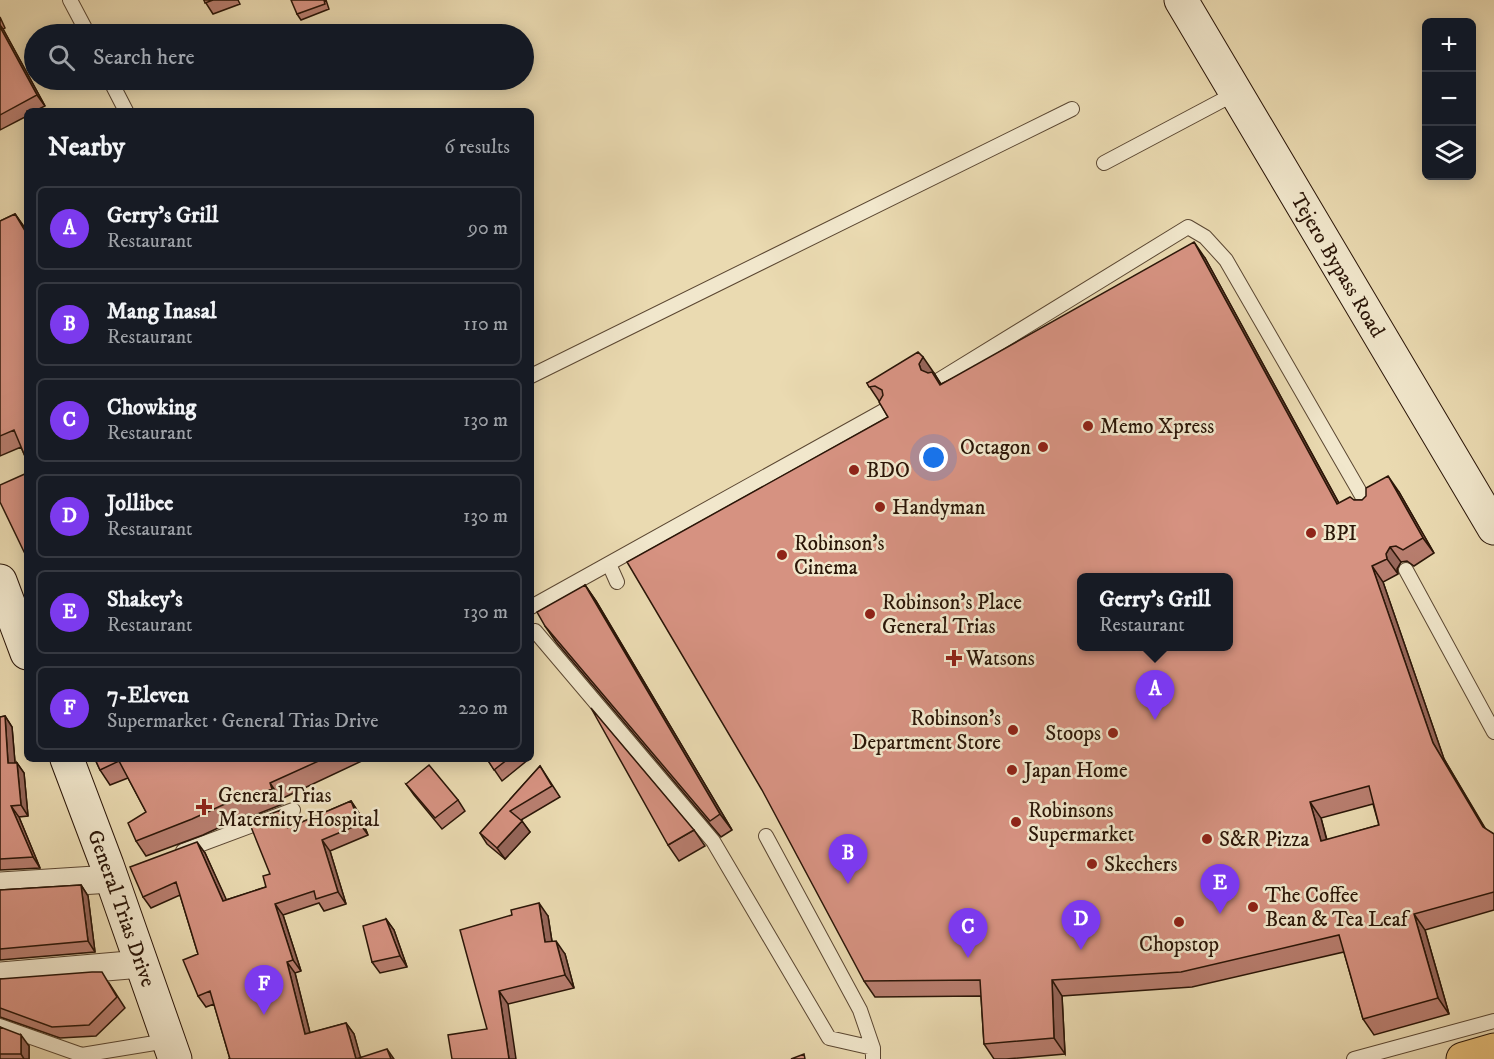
<!DOCTYPE html>
<meta charset="utf-8">
<style>
body{margin:0;font-family:"IM FELL DW Pica",serif;background:#20242c;color:#f1f3f6}
.controls{position:absolute;right:18px;top:18px;display:grid;overflow:hidden;border-radius:9px;box-shadow:0 3px 15px #0003}
.controls button{width:54px;height:54px;display:grid;place-items:center;padding:0;border:0;border-bottom:2px solid #363941;background:#171b24;color:#f1f3f6;font:30px sans-serif}
.you{position:absolute;left:934px;top:458px;width:21px;height:21px;margin:-15px;border:4px solid #fff;border-radius:50%;background:#1a73e8;box-shadow:0 0 0 9px #1a73e833}
.badge{display:grid;place-items:center;width:39px;height:39px;border-radius:50%;background:#7c3aed;color:#fff;font-size:20px;font-weight:700}
.pin{position:absolute;translate:-50% -50px;filter:drop-shadow(0 2px 3px #0008)}
.pin::after{content:'';position:absolute;top:32px;width:21px;height:18px;background:inherit;clip-path:polygon(0 0,100% 0,50% 100%)}
.popup{position:absolute;left:1077px;top:573px;width:156px;height:78px;box-sizing:border-box;display:grid;place-content:center;border-radius:9px;background:#171b24;filter:drop-shadow(0 2px 4px #0005);font-size:20px;white-space:nowrap;color:#9ea1a6}
.popup b{font-size:22px;color:#f1f3f6}
.popup::after{content:'';position:absolute;left:50%;top:100%;margin-left:-12px;border:12px solid transparent;border-top-color:#171b24}
.list{margin:0;padding:0;list-style:none}
h2{display:flex;justify-content:space-between;align-items:center;height:78px;margin:0;padding:0 24px;font-size:26px}
h2 small{font-size:20px;font-weight:400;color:#9ea1a6}
.list li{display:grid;grid-template-columns:39px 1fr auto;gap:18px;align-items:center;box-sizing:border-box;height:84px;margin:0 12px 12px;padding:0 12px;border:2px solid #363941;border-radius:9px}
.list b{display:block;font-size:22px;white-space:nowrap}
.list p{margin:0;font-size:20px;white-space:nowrap;color:#9ea1a6}
.list em{font-size:20px;font-style:normal;color:#9ea1a6}
.icon{flex:none;width:33px;height:33px;fill:none;stroke:currentColor;stroke-width:2;stroke-linecap:round;stroke-linejoin:round}
.map{position:relative;flex:none;width:1494px;height:1059px;overflow:hidden}
.search{position:absolute;background:#171b24;box-shadow:0 3px 15px #0003;left:24px;top:24px;width:510px;height:66px;display:flex;align-items:center;gap:15px;box-sizing:border-box;padding:0 21px;border-radius:33px;color:#9ea1a6;font-size:22px}
.panel{position:absolute;background:#171b24;box-shadow:0 3px 15px #0003;left:24px;top:108px;width:510px;height:654px;border-radius:9px}
.map>svg:first-child{display:block}
.lines{fill:none;stroke-linecap:round;stroke-linejoin:round}
.lane-casing{stroke:#5b4732;stroke-width:16}
.street-casing{stroke:#5b4732;stroke-width:29}
.secondary-casing{stroke:#2b1608;stroke-width:35}
.primary-casing{stroke:#2b1608;stroke-width:35}
.lane{stroke:#f1e7cc;stroke-width:14}
.street{stroke:#f1e7cc;stroke-width:27}
.secondary{stroke:#f1e7cc;stroke-width:33}
.primary{stroke:#e5bd78;stroke-width:33}
.wall{fill:#b87e6f;stroke:#2b1608;stroke-width:1.5;fill-rule:evenodd}
.shaded-wall{fill:#96665a;stroke:#2b1608;stroke-width:1.5}
.building{fill:#d69281;stroke:#2b1608;stroke-width:1.5;fill-rule:evenodd}
.poi-dot{fill:#8f2418;stroke:#f1e7cc;stroke-width:2}
.labels{text-anchor:middle;stroke-width:5;stroke-linejoin:round;paint-order:stroke}
.street-label{font-size:21px;fill:#2b1608;stroke:#f1e7cc}
.poi-label{font-size:21px;fill:#2b1608;stroke:#f1e7cc;text-anchor:start}
</style>
<div class="map">
<svg width="1494" height="1059" viewBox="0 0 1494 1059">
<rect width="100%" height="100%" fill="#eadab1"/>
<filter id="stains"><feTurbulence type="fractalNoise" baseFrequency=".00333" numOctaves="4"/><feColorMatrix values="0 0 0 0 .2 0 0 0 0 .09 0 0 0 0 .02 0 0 0 .5 -.17"/></filter>
<radialGradient id="worn" r=".72"><stop offset=".6" stop-color="#630" stop-opacity="0"/><stop offset="1" stop-color="#630" stop-opacity=".3"/></radialGradient>
<g class="lines">
<defs>
<path id="lane" d="M70,0L88,34
M110,80L126,111
M1104,163L1236,93
M531,376L1072,109
M939,380L1188,227L1205,237L1226,260L1369,508
M609,564L617,582
M1406,570L1494,732
M531,607L885,410
M535,631L713,841L829,1038L873,1048
M766,836L860,1010L873,1048V1059
M183,851L293,810
M0,1026L82,1055L167,1041
M1354,1059L1494,1021"/>
<path id="street" d="M0,886L111,879
M0,976L141,964"/>
<g id="secondary">
<path id="s1" d="M1181,0L1494,528"/>
<path d="M0,581L27,653"/>
<path id="s2" d="M67,759L107,865L175,1059"/>
</g>
<path id="primary" d="M1463,1059L1494,1050"/>
</defs>
<!-- lane casing -->
<use href="#lane" class="lane-casing"/>
<!-- street casing -->
<use href="#street" class="street-casing"/>
<!-- secondary casing -->
<use href="#secondary" class="secondary-casing"/>
<!-- primary casing -->
<use href="#primary" class="primary-casing"/>
<!-- lane -->
<use href="#lane" class="lane"/>
<!-- street -->
<use href="#street" class="street"/>
<!-- secondary -->
<use href="#secondary" class="secondary"/>
<!-- primary -->
<use href="#primary" class="primary"/>
</g>
<!-- wall -->
<path class="wall" d="M204,0H238L240,4L213,14Z
M326,0L329,9L301,20L297,14Z
M0,17L5,28L3,29L45,106L35,111H27V116L0,130Z
M15,214L27,231V461L21,447L0,456V221Z
M1205,258L1339,503L1354,500H1362L1399,492L1434,553L1414,566L1407,561L1401,562L1397,569L1398,574L1383,582L1444,759L1485,829L1494,834V910L1425,930L1449,1014L1374,1035L1363,1019L1344,952L1192,987L1062,996L1065,1054L1006,1059H994L984,1044L981,996L875,997L864,981L888,417L879,401L867,383L934,373L941,384ZM1373,804L1379,825L1327,840L1321,818Z
M585,585L596,601L732,830L721,837L556,642L545,626Z
M5,716L12,727L15,763H17L24,773L28,816L19,817L40,868L0,870V717Z
M95,759H366L281,799L283,804L250,817L248,814L203,835L146,856L136,841L146,812L128,778L110,785L100,770Z
M487,759H529L502,781Z
M540,766L560,797L521,820L530,832L505,859L487,844L480,833Z
M406,784L458,800L465,811L442,829L414,795Z
M351,801L359,813L368,835L330,851L346,904L324,911L319,903L283,915L301,971L295,973L310,1033L346,1023L354,1034L360,1057L394,1059H230L214,1004L206,1007L198,996V954L180,895L151,908L143,897L205,853L226,900L266,887L289,821L291,827Z
M694,830L705,846L679,861L668,845Z
M81,885L88,896L95,952L0,960V890Z
M512,915L548,916L552,941L565,954L574,988L508,1004L487,1029Z
M386,919L394,930L407,967L380,973L372,962Z
M0,979L109,983L125,1008L96,1036L60,1038L3,1018L0,1017Z
M0,1027L29,1046V1059H0Z"/>
<!-- shaded-wall -->
<path class="shaded-wall" d="M0,25L3,29L45,106L37,95L0,27Z
M15,214L27,231V234Z
M1194,242L1205,258L1348,520L1337,504Z
M923,357L934,373L943,388L930,380L921,370L919,364Z
M1388,476L1399,492L1434,553L1423,538Z
M1390,547L1401,562L1397,569L1398,574L1387,559L1386,554Z
M1372,566L1383,582L1444,759L1494,843L1483,827L1433,743Z
M585,585L596,601L732,830L720,814Z
M5,716L12,727L16,774L8,763Z
M17,763L24,773L28,816L21,805Z
M270,783L281,799L283,804L272,789Z
M351,801L359,813L368,835L360,824Z
M1310,802L1321,818L1331,857L1321,841Z
M11,806L19,817L40,868L33,857Z
M281,810L289,821L296,840L288,828Z
M522,821L530,832L505,859L497,848Z
M322,840L330,851L346,904L338,892Z
M197,842L205,853L232,912L223,901Z
M81,885L88,896L95,952L88,941Z
M539,903L548,916L554,955L545,942Z
M275,904L283,915L301,971L293,960Z
M1414,914L1425,930L1449,1014L1438,998Z
M386,919L394,930L407,967L400,956Z
M556,941L565,954L574,988L565,975Z
M287,962L295,973L313,1045L305,1034Z
M1052,980L1062,996L1065,1054L1054,1038Z
M499,991L508,1004L516,1059H509Z
M346,1023L354,1034L361,1059H356Z
M21,1035L29,1046V1059H24L21,1054Z
M387,1049L394,1059H391Z"/>
<!-- building -->
<path class="building" d="M204,0H213L205,3Z
M291,0H324L325,4L297,14Z
M0,27L37,95L0,115Z
M15,214L27,234V461L14,430L0,436V221Z
M1194,242L1337,504L1350,497L1354,500H1362L1366,496V488L1388,476L1423,538L1403,550L1396,546L1390,547L1386,554L1387,559L1372,566L1433,743L1483,827L1494,834V892L1414,914L1438,998L1363,1019L1339,935L1181,972L1052,980L1054,1038L984,1044L980,980L864,981L762,790L627,562L888,417L879,402L883,395L882,390L875,386L869,387L867,383L918,352L923,357L919,364L921,370L928,373L932,372L940,385ZM1082,578H1228V646H1082ZM1369,786L1379,825L1321,841L1310,802Z
M27,473V558L0,502V485Z
M585,585L720,814L710,821L545,626L537,612Z
M591,708L694,830L668,845Z
M5,716L8,763H17L21,805L11,806L33,857L0,859V717Z
M95,759H323L270,783L272,789L239,802L238,798L192,819L136,841L128,823L146,812L119,761L100,770Z
M487,759H508L494,770Z
M429,765L458,800L435,818L406,784Z
M540,766L552,786L510,811L522,821L497,848L480,833Z
M351,801L360,824L322,840L338,892L316,899L314,891L275,904L293,960L287,962L305,1034L346,1023L356,1059L387,1049L391,1059H228H230L210,991L198,996L183,960L198,954L176,882L143,897L130,867L197,842L223,901L266,887L263,876L270,874L249,822L281,810L288,828Z
M81,885L88,941L0,949V890Z
M539,903L545,942L556,941L565,975L499,991L509,1059H452L448,1035L487,1029L460,930L512,915L511,910Z
M386,919L400,956L372,962L363,926Z
M92,972H102L117,997L89,1025L52,1027L0,1008V979Z
M0,1027L21,1035V1054H0Z
M804,1054L805,1059H791Z"/>
<!-- markers -->
<g class="poi-dot">
<circle cx="1088" cy="426" r="6"/>
<circle cx="1043" cy="447" r="6"/>
<circle cx="854" cy="470" r="6"/>
<circle cx="880" cy="507" r="6"/>
<circle cx="1311" cy="533" r="6"/>
<circle cx="782" cy="555" r="6"/>
<circle cx="870" cy="614" r="6"/>
<path d="M951 649h6v6h6v6h-6v6h-6v-6h-6v-6h6z"/>
<circle cx="1013" cy="730" r="6"/>
<circle cx="1113" cy="733" r="6"/>
<circle cx="1012" cy="770" r="6"/>
<path d="M201 798h6v6h6v6h-6v6h-6v-6h-6v-6h6z"/>
<circle cx="1016" cy="822" r="6"/>
<circle cx="1207" cy="839" r="6"/>
<circle cx="1092" cy="864" r="6"/>
<circle cx="1253" cy="907" r="6"/>
<circle cx="1179" cy="922" r="6"/>
</g>
<g class="labels">
<!-- street labels -->
<g class="street-label">
<text dy="7" stroke="none"><textPath href="#s1" startOffset="308">Tejero Bypass Road</textPath></text>
<text dy="7" stroke="none"><textPath href="#s2" startOffset="159">General Trias Drive</textPath></text>
</g>
<!-- poi labels -->
<g class="poi-label">
<text x="1100" y="433">Memo Xpress</text>
<text x="1031" y="454" text-anchor="end">Octagon</text>
<text x="866" y="477">BDO</text>
<text x="892" y="514">Handyman</text>
<text x="1323" y="540">BPI</text>
<text x="794" y="550">Robinson's<tspan x="794" dy="24">Cinema</tspan></text>
<text x="882" y="609">Robinson's Place<tspan x="882" dy="24">General Trias</tspan></text>
<text x="966" y="665">Watsons</text>
<text x="1001" y="725" text-anchor="end">Robinson's<tspan x="1001" dy="24">Department Store</tspan></text>
<text x="1101" y="740" text-anchor="end">Stoops</text>
<text x="1024" y="777">Japan Home</text>
<text x="218" y="802">General Trias<tspan x="218" dy="24">Maternity Hospital</tspan></text>
<text x="1028" y="817">Robinsons<tspan x="1028" dy="24">Supermarket</tspan></text>
<text x="1219" y="846">S&amp;R Pizza</text>
<text x="1104" y="871">Skechers</text>
<text x="1265" y="902">The Coffee<tspan x="1265" dy="24">Bean &amp; Tea Leaf</tspan></text>
<text x="1179" y="951" text-anchor="middle">Chopstop</text>
</g>
</g>
<rect width="100%" height="100%" filter="url(#stains)"/>
<rect width="100%" height="100%" fill="url(#worn)"/>
</svg>
<div class="controls">
<button>+</button>
<button>−</button>
<button><svg class="icon" aria-label="layers" viewBox="0 0 24 24"><path d="M12 4l9 5-9 5-9-5zM3 14l9 5 9-5"/></svg></button>
</div>
<div class="you"></div>
<div class="pin badge" style="left:1155px;top:720px">A</div>
<div class="popup"><b>Gerry's Grill</b>Restaurant</div>
<div class="pin badge" style="left:848px;top:884px">B</div>
<div class="pin badge" style="left:968px;top:958px">C</div>
<div class="pin badge" style="left:1081px;top:950px">D</div>
<div class="pin badge" style="left:1220px;top:914px">E</div>
<div class="pin badge" style="left:264px;top:1015px">F</div>
<div class="search"><svg class="icon" aria-label="search" viewBox="0 0 24 24"><circle cx="10" cy="10" r="6"/><path d="M15 15l6 6"/></svg>Search here</div>
<section class="panel">
<h2>Nearby<small>6 results</small></h2>
<ul class="list">
<li><span class="badge">A</span><div><b>Gerry's Grill</b><p>Restaurant</p></div><em>90 m</em></li>
<li><span class="badge">B</span><div><b>Mang Inasal</b><p>Restaurant</p></div><em>110 m</em></li>
<li><span class="badge">C</span><div><b>Chowking</b><p>Restaurant</p></div><em>130 m</em></li>
<li><span class="badge">D</span><div><b>Jollibee</b><p>Restaurant</p></div><em>130 m</em></li>
<li><span class="badge">E</span><div><b>Shakey's</b><p>Restaurant</p></div><em>130 m</em></li>
<li><span class="badge">F</span><div><b>7-Eleven</b><p>Supermarket · General Trias Drive</p></div><em>220 m</em></li>
</ul>
</section>
</div>
